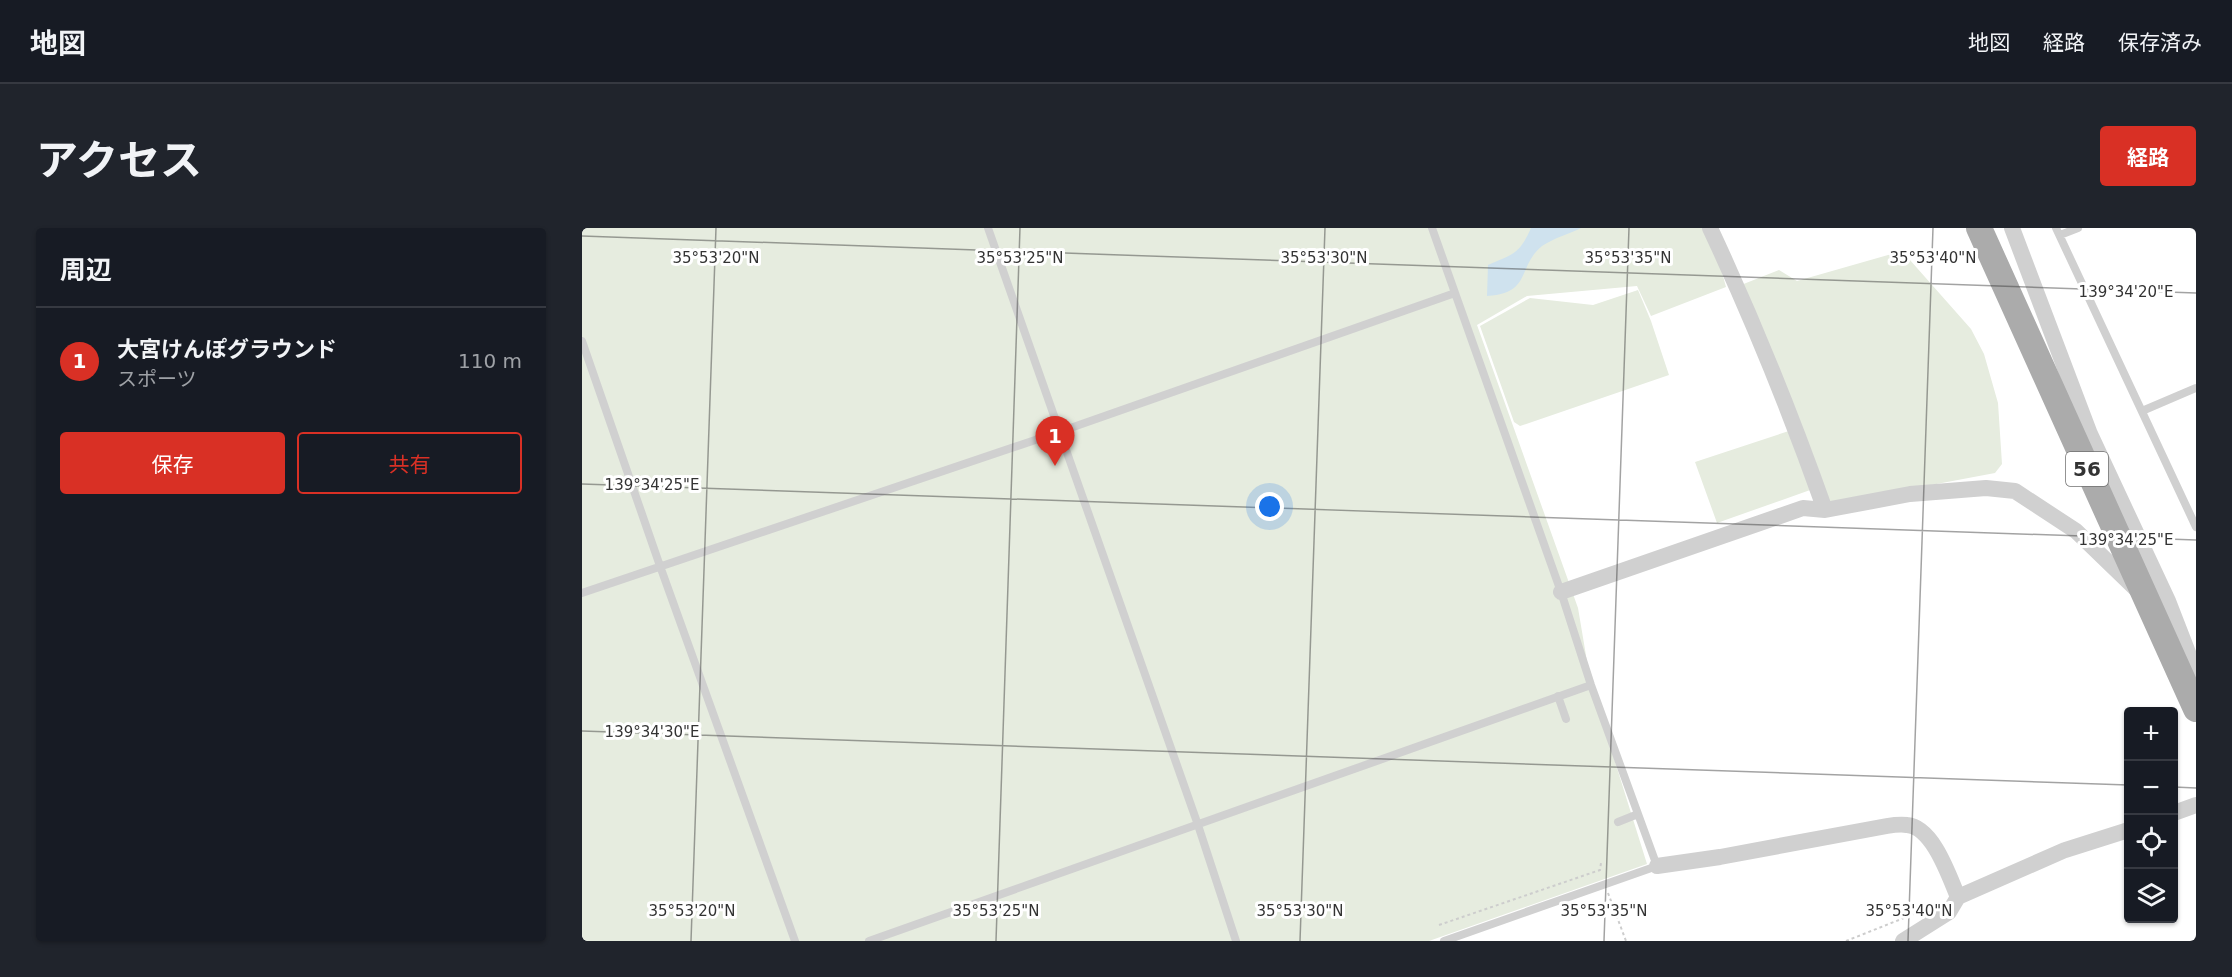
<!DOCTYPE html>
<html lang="ja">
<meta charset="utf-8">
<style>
body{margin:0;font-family:"DejaVu Sans","Noto Sans JP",sans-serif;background:#20242c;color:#f1f3f6}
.controls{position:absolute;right:18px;bottom:18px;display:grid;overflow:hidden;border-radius:6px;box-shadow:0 2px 4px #0004}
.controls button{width:54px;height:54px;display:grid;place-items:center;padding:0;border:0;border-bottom:2px solid #363941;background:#171b24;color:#f1f3f6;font:30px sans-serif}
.you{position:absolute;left:688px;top:279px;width:21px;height:21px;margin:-15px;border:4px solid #fff;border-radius:50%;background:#1a73e8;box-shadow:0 0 0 9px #1a73e833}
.badge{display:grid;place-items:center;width:39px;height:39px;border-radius:50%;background:#d93025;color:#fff;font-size:20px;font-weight:700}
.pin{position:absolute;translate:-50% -50px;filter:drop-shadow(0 2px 3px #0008)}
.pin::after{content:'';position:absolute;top:32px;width:21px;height:18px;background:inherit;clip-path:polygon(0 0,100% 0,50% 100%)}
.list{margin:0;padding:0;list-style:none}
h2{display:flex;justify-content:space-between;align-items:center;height:78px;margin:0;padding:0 24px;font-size:26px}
h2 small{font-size:20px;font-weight:400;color:#9ea1a6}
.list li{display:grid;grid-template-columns:39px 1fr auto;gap:18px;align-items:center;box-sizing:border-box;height:108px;padding:0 24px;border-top:2px solid #363941}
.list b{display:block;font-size:22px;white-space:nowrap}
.list p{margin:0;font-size:20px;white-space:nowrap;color:#9ea1a6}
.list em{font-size:20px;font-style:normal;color:#9ea1a6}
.actions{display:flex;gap:12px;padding:18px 24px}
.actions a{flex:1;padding:14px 0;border:2px solid #d93025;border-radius:6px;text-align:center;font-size:21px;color:#d93025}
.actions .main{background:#d93025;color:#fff}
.icon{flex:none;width:33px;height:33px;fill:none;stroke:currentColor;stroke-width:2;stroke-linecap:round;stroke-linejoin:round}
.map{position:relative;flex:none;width:1614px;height:713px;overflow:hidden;border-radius:6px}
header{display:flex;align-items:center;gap:36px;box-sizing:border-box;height:84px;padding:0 30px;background:#171b24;border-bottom:2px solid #363941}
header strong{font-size:28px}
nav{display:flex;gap:33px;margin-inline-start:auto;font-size:21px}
.intro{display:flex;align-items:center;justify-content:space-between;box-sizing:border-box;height:144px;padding:0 36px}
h1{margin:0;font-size:42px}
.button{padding:15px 27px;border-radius:6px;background:#d93025;color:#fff;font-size:21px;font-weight:700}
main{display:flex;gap:36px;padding:0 36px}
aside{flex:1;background:#171b24;border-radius:6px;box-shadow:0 2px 4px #0004}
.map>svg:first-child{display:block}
.green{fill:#e6ecdf}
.water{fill:#cfe2ee}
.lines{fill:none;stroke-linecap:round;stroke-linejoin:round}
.path{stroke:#cdcdcd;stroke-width:2;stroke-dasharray:3 3;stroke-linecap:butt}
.lane{stroke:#d0d0d0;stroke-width:8}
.street{stroke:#d0d0d0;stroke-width:16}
.primary{stroke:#ababab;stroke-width:26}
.ticks{fill:none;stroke:#333;stroke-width:1.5;stroke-opacity:0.45}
.labels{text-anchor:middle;stroke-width:6;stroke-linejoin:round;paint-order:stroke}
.shield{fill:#fff;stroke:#707070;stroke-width:1.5}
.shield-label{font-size:20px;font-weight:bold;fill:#333}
.ticks-label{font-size:15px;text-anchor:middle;fill:#333;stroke:#fff;stroke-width:6;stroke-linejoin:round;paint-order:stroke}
</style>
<header>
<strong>地図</strong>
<nav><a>地図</a><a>経路</a><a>保存済み</a></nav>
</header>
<div class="intro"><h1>アクセス</h1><a class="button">経路</a></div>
<main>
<aside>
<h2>周辺<small></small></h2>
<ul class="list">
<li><span class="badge">1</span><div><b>大宮けんぽグラウンド</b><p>スポーツ</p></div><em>110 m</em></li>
</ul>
<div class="actions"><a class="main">保存</a><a>共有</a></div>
</aside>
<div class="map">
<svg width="1614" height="713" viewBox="0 0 1614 713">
<rect width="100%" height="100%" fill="#fff"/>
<!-- green -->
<path class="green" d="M0,0H1128L1144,59L1069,88L1055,58L945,68L895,97L996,380L1009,457L1065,636L847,713H0Z
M1320,23L1389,101L1402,126L1416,175L1420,236L1413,245L1248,276L1159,57L1197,42L1215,53Z
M1056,62L1069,93L1087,147L938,198L932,194L898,98L948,70L1011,77Z
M1210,202L1231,261L1135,295L1113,234Z"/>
<!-- water -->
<path class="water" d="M949,0H999C987,6 972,10 960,18C935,38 950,66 905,68L906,37C931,26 937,27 949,0Z"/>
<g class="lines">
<!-- path -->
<path class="path" d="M1026,665L1044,713
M857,697L1018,642L1019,635
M1264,713L1337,684"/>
<!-- lane -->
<path class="lane" d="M406,0L616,597L654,713
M850,0L979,364L1009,457L1075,638L862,713
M1474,0L1614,299
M1478,7L1496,0
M0,113L78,338L213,713
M1560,183L1614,160
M0,365L477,204L873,65
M976,468L984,491
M1036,594L1056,586
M287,713L1009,457"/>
<!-- street -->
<path class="street" d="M1128,0C1171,92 1209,186 1243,282
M1430,0L1508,206L1586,373L1614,445
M979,364L1221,280L1243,282L1328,266L1404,260L1433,263L1494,303L1554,361
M1592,585L1614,577
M1075,638L1138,629L1305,598C1311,597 1318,596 1325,597C1351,599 1367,648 1376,669
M1321,713L1367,684L1376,669L1483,622L1546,602"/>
<!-- primary -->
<path class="primary" d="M1397,0L1614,481"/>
</g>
<!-- ticks -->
<path class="ticks" d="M0,8L1614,65M0,256L1614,312M0,503L1546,557M1592,559L1614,560M109,713L134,0M414,713L438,0M718,713L743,0M1022,713L1047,0M1326,713L1351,0"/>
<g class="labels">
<!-- shield labels -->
<rect class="shield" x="1484" y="224" width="42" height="34" rx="4.5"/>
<g class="shield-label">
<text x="1505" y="248">56</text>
</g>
</g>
<g class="ticks-label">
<text x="134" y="35">35°53'20"N</text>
<text x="438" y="35">35°53'25"N</text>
<text x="742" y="35">35°53'30"N</text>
<text x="1046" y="35">35°53'35"N</text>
<text x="1351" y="35">35°53'40"N</text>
<text x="1544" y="69">139°34'20"E</text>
<text x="70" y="262">139°34'25"E</text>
<text x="1544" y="317">139°34'25"E</text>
<text x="70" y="509">139°34'30"E</text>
<text x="110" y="688">35°53'20"N</text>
<text x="414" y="688">35°53'25"N</text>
<text x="718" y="688">35°53'30"N</text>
<text x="1022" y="688">35°53'35"N</text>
<text x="1327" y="688">35°53'40"N</text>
</g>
</svg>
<div class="controls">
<button>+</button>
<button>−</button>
<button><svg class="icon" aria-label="locate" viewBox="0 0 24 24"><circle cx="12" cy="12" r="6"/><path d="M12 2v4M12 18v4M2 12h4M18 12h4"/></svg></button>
<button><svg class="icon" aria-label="layers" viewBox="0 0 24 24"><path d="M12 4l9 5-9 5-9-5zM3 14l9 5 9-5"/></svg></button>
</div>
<div class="you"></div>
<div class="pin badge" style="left:473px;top:238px">1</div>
</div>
</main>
